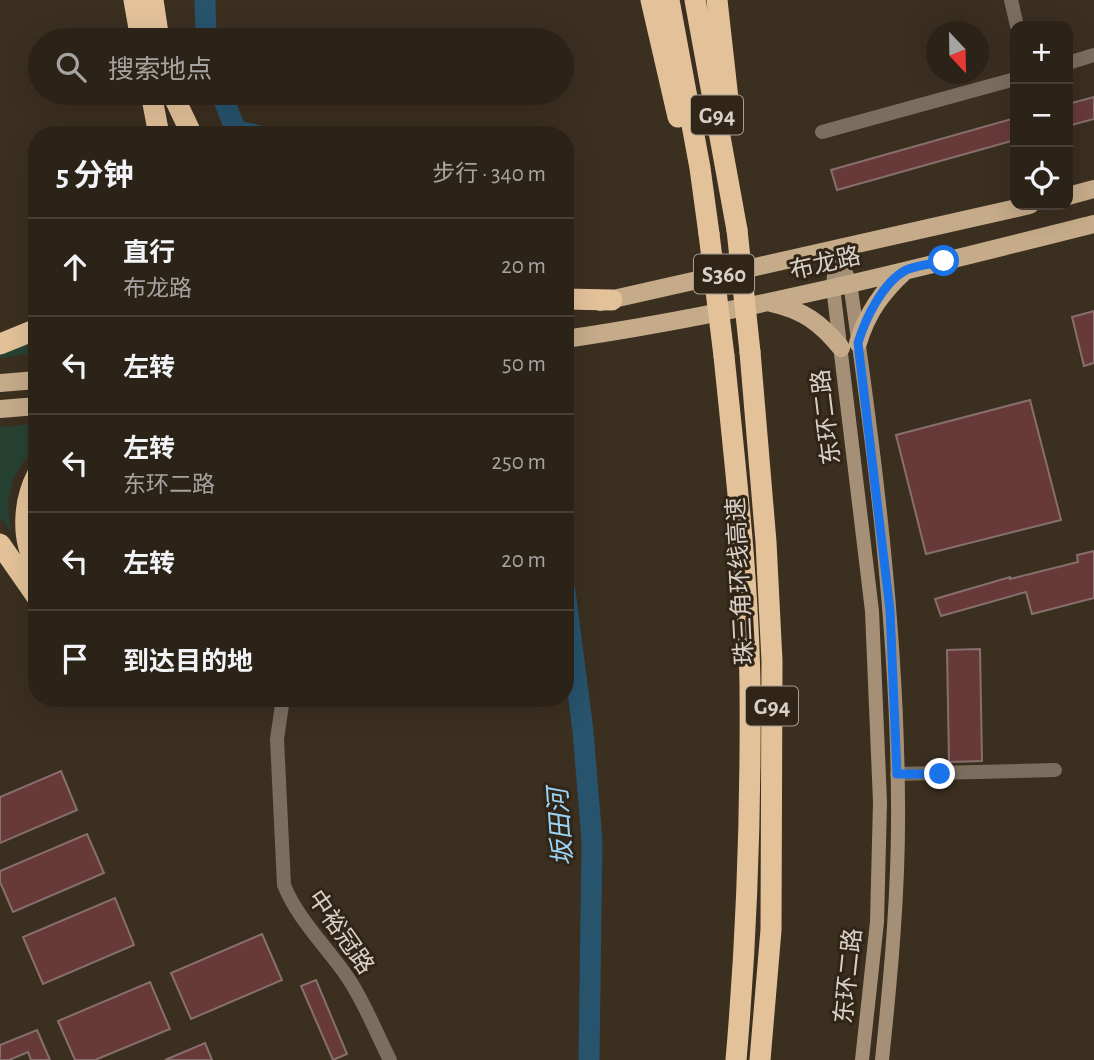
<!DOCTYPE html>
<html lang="zh">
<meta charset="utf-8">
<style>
body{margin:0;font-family:"Alegreya Sans","Noto Sans SC",sans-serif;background:#382f25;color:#f1f3f6}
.controls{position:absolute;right:21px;top:21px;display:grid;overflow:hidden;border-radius:14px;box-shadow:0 7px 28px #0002}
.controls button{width:63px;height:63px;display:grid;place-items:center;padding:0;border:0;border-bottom:2px solid #484037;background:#2c2318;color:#f1f3f6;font:35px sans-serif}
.compass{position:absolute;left:926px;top:21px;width:63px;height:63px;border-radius:50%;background:#2c2318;box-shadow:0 7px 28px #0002;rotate:158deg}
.stop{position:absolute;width:21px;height:21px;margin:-16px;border:5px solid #1a73e8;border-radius:50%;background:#fff}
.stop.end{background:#1a73e8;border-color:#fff;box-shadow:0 2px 7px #0008}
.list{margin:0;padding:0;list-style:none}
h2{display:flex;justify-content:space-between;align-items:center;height:91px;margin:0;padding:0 28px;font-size:30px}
h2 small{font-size:23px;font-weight:400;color:#a6a4a2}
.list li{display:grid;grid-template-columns:46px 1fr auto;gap:21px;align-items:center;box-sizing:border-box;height:98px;padding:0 28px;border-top:2px solid #484037}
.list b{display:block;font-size:26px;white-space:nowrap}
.list p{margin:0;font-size:23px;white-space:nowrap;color:#a6a4a2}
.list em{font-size:23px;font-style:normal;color:#a6a4a2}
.icon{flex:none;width:38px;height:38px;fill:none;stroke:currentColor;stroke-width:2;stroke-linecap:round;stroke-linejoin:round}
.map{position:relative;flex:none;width:1094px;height:1060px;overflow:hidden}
.search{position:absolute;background:#2c2318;box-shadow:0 7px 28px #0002;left:28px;top:28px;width:546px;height:77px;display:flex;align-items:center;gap:18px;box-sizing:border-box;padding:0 24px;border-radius:38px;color:#a6a4a2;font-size:26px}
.panel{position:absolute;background:#2c2318;box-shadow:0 7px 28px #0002;left:28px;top:126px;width:546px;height:581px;border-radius:28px}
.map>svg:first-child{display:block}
.green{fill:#274233}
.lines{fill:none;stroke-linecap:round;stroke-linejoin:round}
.river{stroke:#27536c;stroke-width:21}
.building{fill:#673a38;stroke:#876f6e;stroke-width:2}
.minor{stroke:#7b6e5e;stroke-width:14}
.tertiary{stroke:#7b6e5e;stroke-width:14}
.secondary{stroke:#a59077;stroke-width:14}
.primary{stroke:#c5ab89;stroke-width:18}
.motorway{stroke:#e3c29a;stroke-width:21}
.motorway-bridge{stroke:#e3c29a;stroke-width:21}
.route{stroke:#1a73e8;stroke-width:9}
.labels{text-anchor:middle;stroke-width:6;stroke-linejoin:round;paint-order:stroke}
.shield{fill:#302516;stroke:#a69d93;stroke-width:2}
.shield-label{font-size:23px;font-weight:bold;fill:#d9d1c8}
.street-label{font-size:24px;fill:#d9d1c8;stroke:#302516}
.water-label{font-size:26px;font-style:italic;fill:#9bd4f6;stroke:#302516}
</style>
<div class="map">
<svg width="1094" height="1060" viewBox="0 0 1094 1060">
<rect width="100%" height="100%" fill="#3b2f20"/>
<!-- green -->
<path class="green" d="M37,340V353L0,358V353Z
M37,424V440L14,477L8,502L11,532L0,517V427Z"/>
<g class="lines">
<!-- river -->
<path class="river" d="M205,0L206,40
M221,93L236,131L257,135
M565,591L583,731L592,841L589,1060"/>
</g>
<!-- building -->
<path class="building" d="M1094,97V119L1068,126V104Z
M1015,118V140L837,190L831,170Z
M1094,311V363L1084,366L1072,317Z
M1030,400L1061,520L926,554L896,435Z
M1094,551V598L1032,614L1026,592L941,616L935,599L1010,577V579L1078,562L1077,555Z
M980,649L982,761L949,762L947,650Z
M61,771L77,810L0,843V797Z
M87,834L104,873L13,912L0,882V871Z
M115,898L134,945L43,984L23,937Z
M262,934L282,980L191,1019L171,973Z
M316,980L347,1054L333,1060L301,986Z
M150,982L170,1029L95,1060H75L58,1021Z
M37,1030L50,1060H31L28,1052L9,1060H0V1045Z
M205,1043L212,1060H165Z"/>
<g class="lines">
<!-- minor -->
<path class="minor" d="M1011,0L1017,26
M1068,63L1094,55
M822,132L1015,79
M897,774L1055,770"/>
<!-- tertiary -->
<path class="tertiary" d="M283,698L277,739L284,885C298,920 327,947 348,978C365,1003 376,1033 390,1060"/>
<!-- secondary -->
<path class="secondary" d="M836,248L850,283C875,454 897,628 898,801C899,888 891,974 882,1060
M836,253L833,287L872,611L880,802L877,922L862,1060"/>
<!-- primary -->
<path class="primary" d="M1068,196L1094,189
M600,302L1030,205
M771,303C803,310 821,323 841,348
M565,339C744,313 919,268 1094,224
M858,343C867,313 882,292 905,271
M0,383L37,380
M0,409L37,406"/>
<!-- motorway -->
<path class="motorway" d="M134,0L141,40
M153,0L159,40
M651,0L678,117
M669,0L700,168L709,234
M695,0L737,230
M717,0L728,99
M151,93L159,135
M172,93L192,135
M565,299L612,300
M0,344L37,329
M750,352L766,542L772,661L771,930L760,1060
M724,356C735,465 748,574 750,684C751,809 747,935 736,1060
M37,475C23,502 21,540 37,566
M0,544L37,597"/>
<!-- motorway-bridge -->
<path class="motorway-bridge" d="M737,230L750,352
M709,234L724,356"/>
</g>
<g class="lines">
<!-- route -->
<path class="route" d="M940,774H897L890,610L858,343C865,319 883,282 906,270C917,265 933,264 944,261"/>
</g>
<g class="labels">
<!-- shield labels -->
<g class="shield">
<rect x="691" y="95.5" width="52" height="39" rx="5"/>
<rect x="694" y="254.5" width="60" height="39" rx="5"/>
<rect x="746" y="686.5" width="52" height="39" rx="5"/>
</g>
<g class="shield-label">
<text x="717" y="123">G94</text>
<text x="724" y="282">S360</text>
<text x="772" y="714">G94</text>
</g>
<!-- street labels -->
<g class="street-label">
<text transform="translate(825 263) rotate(-13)" y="8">布龙路</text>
<text transform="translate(826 417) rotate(-97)" y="8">东环二路</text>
<text transform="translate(740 581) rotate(-93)" y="8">珠三角环线高速</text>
<text transform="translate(341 932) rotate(55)" y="8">中裕冠路</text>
<text transform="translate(848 976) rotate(-84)" y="8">东环二路</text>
</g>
<!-- water labels -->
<g class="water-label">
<text transform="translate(560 827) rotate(-94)" y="9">坂田河</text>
</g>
</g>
</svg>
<div class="controls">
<button>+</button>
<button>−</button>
<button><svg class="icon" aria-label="locate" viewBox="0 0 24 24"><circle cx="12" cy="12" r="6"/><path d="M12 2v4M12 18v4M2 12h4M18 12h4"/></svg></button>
</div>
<svg class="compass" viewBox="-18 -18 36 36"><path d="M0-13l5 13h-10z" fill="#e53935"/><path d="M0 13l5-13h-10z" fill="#a6a4a2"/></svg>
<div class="stop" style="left:944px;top:261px"></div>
<div class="stop end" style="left:940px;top:774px"></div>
<div class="search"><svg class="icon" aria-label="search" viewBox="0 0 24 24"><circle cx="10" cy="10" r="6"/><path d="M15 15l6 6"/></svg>搜索地点</div>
<section class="panel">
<h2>5 分钟<small>步行 · 340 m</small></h2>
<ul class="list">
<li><svg class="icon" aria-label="ahead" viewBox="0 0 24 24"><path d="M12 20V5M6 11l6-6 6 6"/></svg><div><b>直行</b><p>布龙路</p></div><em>20 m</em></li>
<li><svg class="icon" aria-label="left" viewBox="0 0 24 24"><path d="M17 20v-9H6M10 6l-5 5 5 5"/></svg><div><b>左转</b></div><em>50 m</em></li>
<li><svg class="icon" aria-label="left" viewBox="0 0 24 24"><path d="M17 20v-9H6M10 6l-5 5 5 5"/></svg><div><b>左转</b><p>东环二路</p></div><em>250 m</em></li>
<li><svg class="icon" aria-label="left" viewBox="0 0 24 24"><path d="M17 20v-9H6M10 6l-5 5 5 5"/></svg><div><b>左转</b></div><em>20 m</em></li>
<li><svg class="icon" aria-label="arrive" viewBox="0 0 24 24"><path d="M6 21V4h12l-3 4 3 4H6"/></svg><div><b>到达目的地</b></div></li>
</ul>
</section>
</div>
